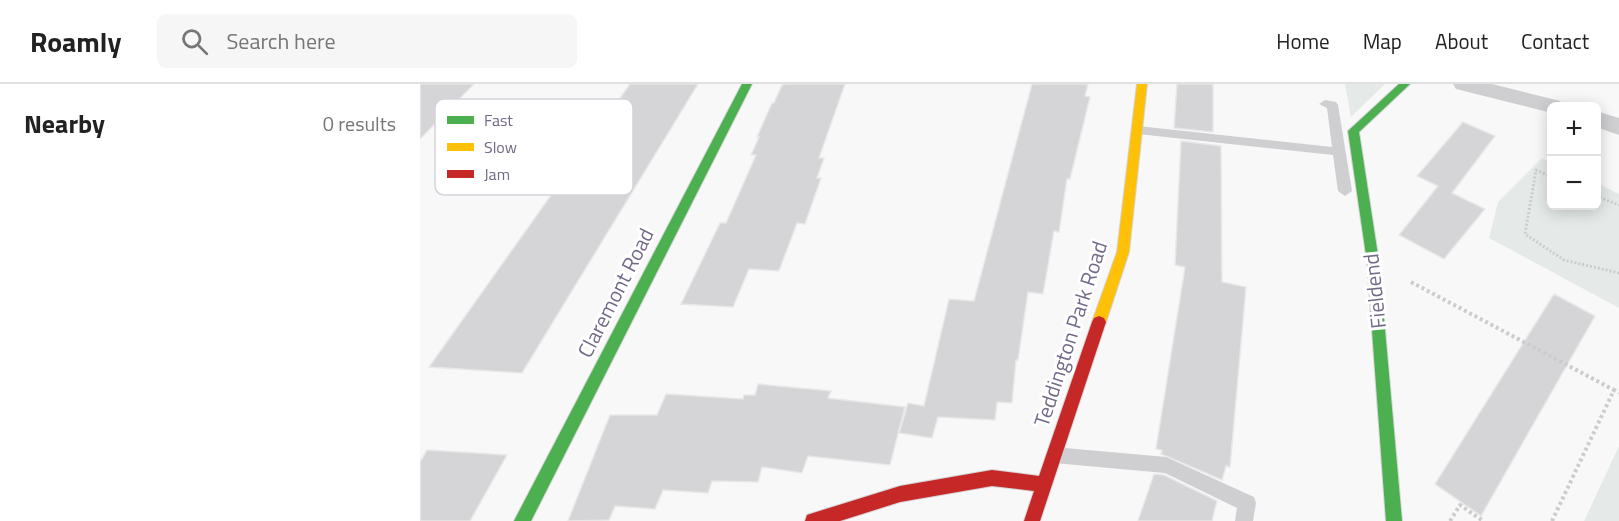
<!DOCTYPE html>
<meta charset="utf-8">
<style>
body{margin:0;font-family:"Titillium Web",sans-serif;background:#f6f6f6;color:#222}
.controls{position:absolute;right:18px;top:18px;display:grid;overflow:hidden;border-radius:9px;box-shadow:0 3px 15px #0003}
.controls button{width:54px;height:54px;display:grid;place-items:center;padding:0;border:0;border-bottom:2px solid #e0e0e0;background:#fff;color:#222;font:30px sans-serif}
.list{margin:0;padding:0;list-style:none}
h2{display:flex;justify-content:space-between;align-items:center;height:78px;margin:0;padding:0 24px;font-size:26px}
h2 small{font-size:20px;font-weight:400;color:#767676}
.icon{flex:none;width:33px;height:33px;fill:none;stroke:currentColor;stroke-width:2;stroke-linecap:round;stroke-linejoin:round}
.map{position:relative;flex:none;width:1199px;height:437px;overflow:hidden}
header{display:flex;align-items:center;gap:36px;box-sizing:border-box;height:84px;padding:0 30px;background:#fff;border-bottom:2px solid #e0e0e0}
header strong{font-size:28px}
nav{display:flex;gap:33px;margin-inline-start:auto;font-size:21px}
.search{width:420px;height:54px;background:#f6f6f6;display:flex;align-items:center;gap:15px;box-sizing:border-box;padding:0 21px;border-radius:9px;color:#767676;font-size:22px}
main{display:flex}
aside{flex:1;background:#fff}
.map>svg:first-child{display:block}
.green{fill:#e5eae8}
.building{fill:#d5d4d6;stroke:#e8e8e8;stroke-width:1.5}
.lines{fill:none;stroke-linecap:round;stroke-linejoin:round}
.fast-casing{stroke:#d4d4d6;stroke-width:2}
.slow-casing{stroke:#d4d4d6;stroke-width:2}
.jam-casing{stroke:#d4d4d6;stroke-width:2}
.path-far1{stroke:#ccccce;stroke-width:3;stroke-dasharray:2 2;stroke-linecap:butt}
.path{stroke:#ccccce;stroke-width:4;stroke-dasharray:3 3;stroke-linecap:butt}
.lane{fill:#cfced1;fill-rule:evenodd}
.street{fill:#cfced1;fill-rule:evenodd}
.fast{fill:#4caf50;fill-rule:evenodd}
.slow{fill:#ffc107;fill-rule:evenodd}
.jam{fill:#c62828;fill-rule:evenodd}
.labels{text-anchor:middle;stroke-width:6;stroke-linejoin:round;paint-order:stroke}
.street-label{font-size:21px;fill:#736988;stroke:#fff}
.key{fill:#fff;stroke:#d5d2db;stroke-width:1.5}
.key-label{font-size:16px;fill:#736988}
</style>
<header>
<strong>Roamly</strong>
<div class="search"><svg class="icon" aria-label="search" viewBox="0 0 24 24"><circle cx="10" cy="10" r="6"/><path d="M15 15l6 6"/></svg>Search here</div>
<nav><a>Home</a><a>Map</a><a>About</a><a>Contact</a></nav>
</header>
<main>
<aside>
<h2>Nearby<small>0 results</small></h2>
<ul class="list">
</ul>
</aside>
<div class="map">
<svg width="1199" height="437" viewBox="0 0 1199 437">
<rect width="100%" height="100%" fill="#f8f8f8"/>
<!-- green -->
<path class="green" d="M925,0H965L931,33Z
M1122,74L1131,79L1132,122H1176L1177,99L1199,110V224L1069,154L1078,118Z
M1199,362V437H1164Z"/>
<!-- building -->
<path class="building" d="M0,0H54L0,55Z
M210,0H278L102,289L9,283Z
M366,0H425L399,74H404L397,94H401L385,140L377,139L359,187L329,185L313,223L261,220L300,139H306L336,71H331L339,53H337L352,19H354L362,1Z
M612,0H668L665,12L670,13L650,95H647L639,148L634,147L623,210L608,208L598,276H596L592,319L577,318L575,336L518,333L512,354L479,349L488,319L504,322L529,215L554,217Z
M757,0H793V48L754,44Z
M1043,38L1075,52L1032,109L1065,125L1024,175L979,151L1018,102L997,92Z
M761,57L801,62L802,198L826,203L810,383L806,382L802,396L741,370L742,366L736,365L765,183L755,181Z
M1134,210L1175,232L1061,432L1015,400Z
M338,300L411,307L408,314L485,323L470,381L388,372L382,389L342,383L338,398L292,397L288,409L243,406L235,425L195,422L189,436L148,437L190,331H237L246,310L323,315L324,311H335Z
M7,366L87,371L50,437H0V378Z
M734,390L744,391L797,417L792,437H718Z"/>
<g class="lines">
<defs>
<path id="fast" d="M322,0H332L111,437H94Z
M979,0H990L939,48L959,178L982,437H966L947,178L928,47Z"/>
<path id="slow" d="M717,0H727L709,168L686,238L684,242H674L672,238L697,168Z"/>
<path id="jam" d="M679,232L684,234L686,238L620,437H604L614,407L572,402L480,418L420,437H385L387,431L393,429L480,402L572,386L619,392L672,238L674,234Z"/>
</defs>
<!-- fast casing -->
<use href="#fast" class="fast-casing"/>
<!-- slow casing -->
<use href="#slow" class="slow-casing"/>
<!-- jam casing -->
<use href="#jam" class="jam-casing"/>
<!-- path-far1 -->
<path class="path-far1" d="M1132,93L1116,86L1105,150L1144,176L1199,189
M1176,112L1199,121"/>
<!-- path -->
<path class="path" d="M991,198L1194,306
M1030,437L1040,421L1063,437
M1132,437L1194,306L1199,309"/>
<!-- lane -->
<path class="lane" d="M905,16L916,18L918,21L932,107L925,112L918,107L913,71L718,50L712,46L718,42L912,63L907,24L899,20Z
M634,363L746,373L834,413L836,419L833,437H815L817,424L745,389L634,379L628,377L625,371L628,365Z"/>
<!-- street -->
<path class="street" d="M1033,0H1072L1140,17L1144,22H1132V29L1036,5Z
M1176,27L1199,34V51L1176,43Z"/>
<!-- fast -->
<use href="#fast" class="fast"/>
<!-- slow -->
<use href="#slow" class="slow"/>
<!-- jam -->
<use href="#jam" class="jam"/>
</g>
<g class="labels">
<!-- street labels -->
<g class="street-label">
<text transform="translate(955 207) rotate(-96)" y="7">Fieldend</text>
<text transform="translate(196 209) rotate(-63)" y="7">Claremont Road</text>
<text transform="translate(651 250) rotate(-72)" y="7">Teddington Park Road</text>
</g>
</g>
<!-- legend -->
<rect x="15" y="15" width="198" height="96" rx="9" class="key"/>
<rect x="27" y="32" width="27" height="8" fill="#4caf50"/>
<rect x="27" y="59" width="27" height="8" fill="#ffc107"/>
<rect x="27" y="86" width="27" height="8" fill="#c62828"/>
<g class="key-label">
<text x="64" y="42">Fast</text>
<text x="64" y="69">Slow</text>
<text x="64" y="96">Jam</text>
</g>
</svg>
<div class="controls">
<button>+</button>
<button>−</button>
</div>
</div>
</main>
